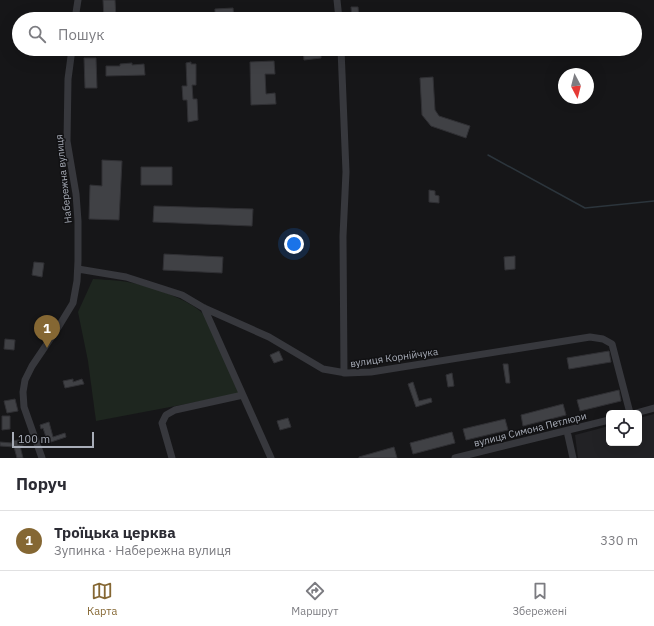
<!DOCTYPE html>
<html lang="uk">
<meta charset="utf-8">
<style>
body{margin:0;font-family:"IBM Plex Sans",sans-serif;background:#f7f7f7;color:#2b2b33}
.controls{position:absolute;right:12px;bottom:12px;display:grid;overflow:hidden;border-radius:6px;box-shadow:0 4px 16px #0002}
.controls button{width:36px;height:36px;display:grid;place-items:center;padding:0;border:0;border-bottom:1px solid #e1e1e2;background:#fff;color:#2b2b33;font:20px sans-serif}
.compass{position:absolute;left:558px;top:68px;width:36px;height:36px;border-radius:50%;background:#fff;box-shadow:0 4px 16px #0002;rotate:173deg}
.scale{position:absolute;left:12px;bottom:10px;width:82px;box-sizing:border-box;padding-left:4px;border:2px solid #a8adb8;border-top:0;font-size:11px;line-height:14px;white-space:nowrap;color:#a8adb8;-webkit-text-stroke:3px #111113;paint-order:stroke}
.you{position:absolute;left:294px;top:244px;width:14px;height:14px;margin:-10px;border:3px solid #fff;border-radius:50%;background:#1a73e8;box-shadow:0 0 0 6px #1a73e833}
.badge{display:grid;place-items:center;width:26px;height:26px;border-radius:50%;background:#856733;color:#fff;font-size:13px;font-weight:700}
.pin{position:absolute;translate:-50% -33px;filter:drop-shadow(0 1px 2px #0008)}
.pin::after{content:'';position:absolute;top:21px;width:14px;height:12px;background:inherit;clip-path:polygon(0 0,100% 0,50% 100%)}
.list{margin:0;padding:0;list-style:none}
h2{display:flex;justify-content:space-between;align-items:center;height:52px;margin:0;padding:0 16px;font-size:17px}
h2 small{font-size:13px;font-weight:400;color:#7c7c81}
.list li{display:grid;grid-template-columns:26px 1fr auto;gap:12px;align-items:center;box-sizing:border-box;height:60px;padding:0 16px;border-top:1px solid #e1e1e2}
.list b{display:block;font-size:15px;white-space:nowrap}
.list p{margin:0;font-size:13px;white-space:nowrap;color:#7c7c81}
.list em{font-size:13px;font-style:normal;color:#7c7c81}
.icon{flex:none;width:22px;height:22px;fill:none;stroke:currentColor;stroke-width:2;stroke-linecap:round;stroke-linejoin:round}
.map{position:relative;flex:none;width:654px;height:458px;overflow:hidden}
.search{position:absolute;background:#fff;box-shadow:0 4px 16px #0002;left:12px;right:12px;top:12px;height:44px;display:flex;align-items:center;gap:10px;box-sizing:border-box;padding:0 14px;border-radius:22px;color:#7c7c81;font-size:15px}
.sheet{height:112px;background:#fff}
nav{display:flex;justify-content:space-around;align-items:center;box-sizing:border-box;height:56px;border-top:1px solid #e1e1e2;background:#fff;font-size:11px;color:#7c7c81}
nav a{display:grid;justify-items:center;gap:2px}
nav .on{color:#856733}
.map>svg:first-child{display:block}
.built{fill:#222225}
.green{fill:#1e261f}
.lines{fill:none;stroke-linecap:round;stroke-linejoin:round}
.stream{stroke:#2c353c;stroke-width:1.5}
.building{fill:#404145;stroke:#303034}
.minor{stroke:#37383d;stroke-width:7}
.labels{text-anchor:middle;stroke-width:3;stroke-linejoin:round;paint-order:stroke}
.street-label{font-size:10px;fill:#a8adb8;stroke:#111113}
</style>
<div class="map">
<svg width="654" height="458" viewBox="0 0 654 458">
<rect width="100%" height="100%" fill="#161618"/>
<!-- built -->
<path class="built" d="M654,414V458H578L575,435L609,426V443H639V418Z"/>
<!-- green -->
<path class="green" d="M93,279C108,280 123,280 137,284C156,288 195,302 206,317L239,394L96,421L88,361L78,312Z"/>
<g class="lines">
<!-- stream -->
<path class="stream" d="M488,155L585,208L654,201"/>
</g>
<!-- building -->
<path class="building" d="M103,0H115L116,19H104Z
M351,7H358L359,18L352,19Z
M233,8L234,19L215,18V9Z
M303,49H321V58L304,60Z
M84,58H96L97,88H85Z
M274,61L275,74H265L266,94L275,93L276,104L251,105L250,62Z
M191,62V64H196V85H192L193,99H197L198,120L188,122L187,100H183L182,86H187L186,63Z
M132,63V65L144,64L145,75L106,76V66H120V64Z
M433,77L435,110L439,116L470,126L466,138L431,126L422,115L420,78Z
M102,160L122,161L119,220L89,219L90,185L102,186Z
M141,167H172V185H141Z
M429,190L435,191V195L439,196V203L429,202Z
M154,206L253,209L252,226L153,222Z
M164,254L223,257L222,273L163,270Z
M515,256V269L505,270L504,257Z
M34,262L44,263L42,277L32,275Z
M5,339L15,340L14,350L4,349Z
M279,351L283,360L274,363L270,355Z
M609,351L611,362L569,369L567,358Z
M503,364H508L510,383H506Z
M452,373L454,386L448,387L446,375Z
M73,379V382L82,379L84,384L65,388L63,381Z
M413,382L419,401L431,398L432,402L416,407L408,384Z
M619,390L621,401L580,411L577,400Z
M15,399L18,411L7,413L4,401Z
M563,404L566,415L523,426L521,415Z
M2,416H10V429L2,430Z
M288,418L291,427L280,430L277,421Z
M505,419L508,430L466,440L463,429Z
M49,422L53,437L65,433L66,437L48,443L43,428L41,429L40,425Z
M452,432L455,443L413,454L410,443Z
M25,439L26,444L20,446L23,458H17L14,447L0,446V442L12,443V441Z
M394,447L397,458H359V457Z"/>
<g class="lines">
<!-- minor -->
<path class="minor" d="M337,0L339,19
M75,19L78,0
M341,49L346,172L343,236L344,373
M78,269L126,277L182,295L204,308L269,337L323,369L346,373L371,372L590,337L603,339L612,344L630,413
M204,308L271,458
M636,413L654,408
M567,431L573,458
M42,458L24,407L23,392L25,380L32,366L59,326L73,303L77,281L78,261V221L76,194L67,141L68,79L72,49
M172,458L162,423L166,415L175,410L243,395
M455,458L609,420"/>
</g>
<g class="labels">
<!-- street labels -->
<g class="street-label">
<text transform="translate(63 179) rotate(-96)" y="4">Набережна вулиця</text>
<text transform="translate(394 357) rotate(-8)" y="4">вулиця Корнійчука</text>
<text transform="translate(530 429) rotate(-14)" y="4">вулиця Симона Петлюри</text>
</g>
</g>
</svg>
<div class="controls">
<button><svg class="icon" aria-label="locate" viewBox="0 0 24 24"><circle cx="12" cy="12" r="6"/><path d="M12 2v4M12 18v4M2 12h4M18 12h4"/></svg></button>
</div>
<svg class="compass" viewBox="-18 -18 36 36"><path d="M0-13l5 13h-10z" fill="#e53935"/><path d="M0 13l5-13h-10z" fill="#7c7c81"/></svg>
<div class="scale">100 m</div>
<div class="you"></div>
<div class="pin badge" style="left:47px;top:348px">1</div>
<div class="search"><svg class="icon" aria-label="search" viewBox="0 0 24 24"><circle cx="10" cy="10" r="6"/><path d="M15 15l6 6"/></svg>Пошук</div>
</div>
<section class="sheet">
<h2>Поруч<small></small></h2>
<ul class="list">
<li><span class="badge">1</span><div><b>Троїцька церква</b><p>Зупинка · Набережна вулиця</p></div><em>330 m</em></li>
</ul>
</section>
<nav>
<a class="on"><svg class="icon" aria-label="map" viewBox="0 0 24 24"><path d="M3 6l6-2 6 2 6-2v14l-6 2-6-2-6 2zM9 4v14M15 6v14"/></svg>Карта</a>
<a><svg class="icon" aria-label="directions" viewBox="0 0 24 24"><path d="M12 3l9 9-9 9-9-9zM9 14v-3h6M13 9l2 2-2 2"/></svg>Маршрут</a>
<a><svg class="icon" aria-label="saved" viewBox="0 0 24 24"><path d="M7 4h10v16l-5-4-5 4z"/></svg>Збережені</a>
</nav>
